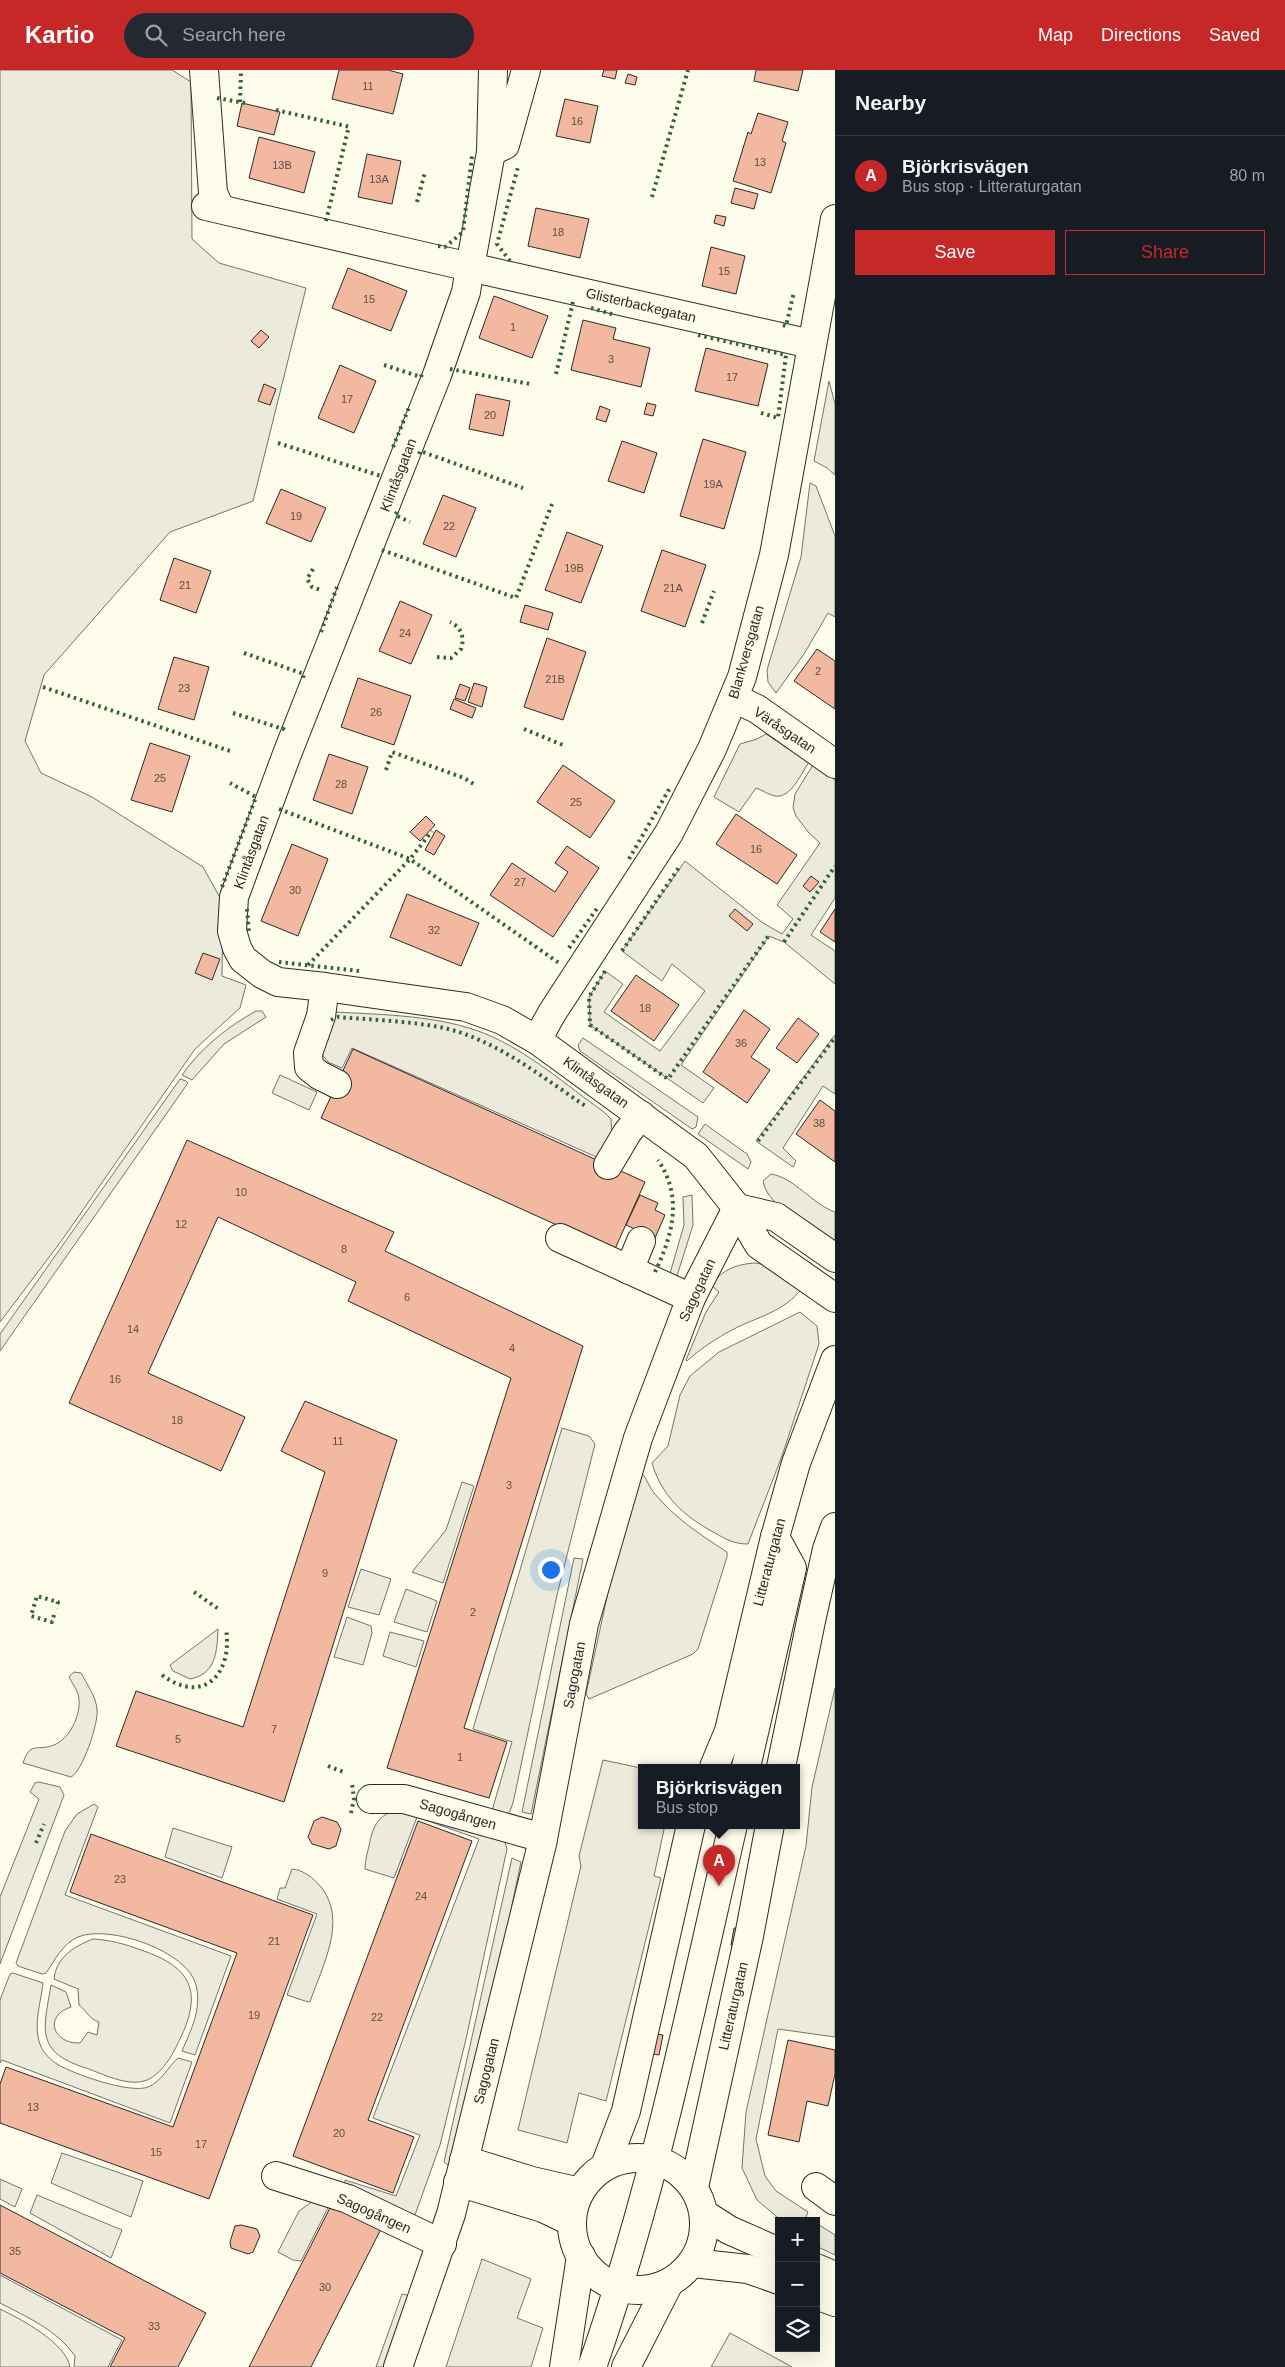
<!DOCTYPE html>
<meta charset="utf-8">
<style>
:root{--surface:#171b24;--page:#242831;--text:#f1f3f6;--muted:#9ea1a6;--line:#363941;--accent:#c62828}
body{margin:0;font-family:Arial,sans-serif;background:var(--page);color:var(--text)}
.controls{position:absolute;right:15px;bottom:15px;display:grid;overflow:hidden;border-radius:0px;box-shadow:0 5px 20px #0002}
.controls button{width:45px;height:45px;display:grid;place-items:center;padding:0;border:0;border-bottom:1px solid var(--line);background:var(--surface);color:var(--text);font:25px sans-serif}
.you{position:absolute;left:550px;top:1499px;width:18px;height:18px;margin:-12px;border:4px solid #fff;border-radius:50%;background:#1a73e8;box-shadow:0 0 0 8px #1a73e833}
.badge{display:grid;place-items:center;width:32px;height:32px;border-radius:50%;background:var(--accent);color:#fff;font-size:16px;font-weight:700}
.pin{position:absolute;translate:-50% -41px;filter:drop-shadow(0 1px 2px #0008)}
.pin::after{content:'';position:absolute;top:26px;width:18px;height:15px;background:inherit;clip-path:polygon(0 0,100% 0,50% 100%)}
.popup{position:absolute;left:638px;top:1694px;width:162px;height:65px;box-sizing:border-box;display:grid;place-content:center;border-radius:0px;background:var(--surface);filter:drop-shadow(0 1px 4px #0005);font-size:16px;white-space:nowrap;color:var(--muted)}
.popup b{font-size:19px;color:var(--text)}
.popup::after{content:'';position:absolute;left:50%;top:100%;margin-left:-10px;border:10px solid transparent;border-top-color:var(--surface)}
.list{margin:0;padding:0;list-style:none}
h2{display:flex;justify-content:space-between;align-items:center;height:65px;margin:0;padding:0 20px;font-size:21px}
h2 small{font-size:16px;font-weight:400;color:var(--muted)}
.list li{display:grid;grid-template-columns:32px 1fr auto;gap:15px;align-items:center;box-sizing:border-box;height:80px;padding:0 20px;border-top:1px solid var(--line)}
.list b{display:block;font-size:19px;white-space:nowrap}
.list p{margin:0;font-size:16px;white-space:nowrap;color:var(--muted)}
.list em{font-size:16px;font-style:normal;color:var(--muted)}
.actions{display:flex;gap:10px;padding:15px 20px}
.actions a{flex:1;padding:11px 0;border:1px solid var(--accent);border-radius:0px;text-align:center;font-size:18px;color:var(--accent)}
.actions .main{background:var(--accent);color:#fff}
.icon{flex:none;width:28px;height:28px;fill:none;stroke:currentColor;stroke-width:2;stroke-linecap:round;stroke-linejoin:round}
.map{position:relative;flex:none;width:835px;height:2297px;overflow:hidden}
header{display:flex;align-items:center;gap:30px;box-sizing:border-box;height:70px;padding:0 25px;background:var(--accent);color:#fff}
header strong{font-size:24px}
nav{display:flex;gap:28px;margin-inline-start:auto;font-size:18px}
.search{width:350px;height:45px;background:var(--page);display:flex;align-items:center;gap:12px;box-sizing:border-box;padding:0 18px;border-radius:28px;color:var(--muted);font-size:19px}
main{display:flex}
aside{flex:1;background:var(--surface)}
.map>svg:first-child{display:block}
.green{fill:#ecebdb;stroke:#74746e}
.parking{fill:#eceadb;stroke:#74746e}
.building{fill:#f2b8a0;stroke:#2b2b2b}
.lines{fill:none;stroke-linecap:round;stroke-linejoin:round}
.minor-casing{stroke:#2b2b2b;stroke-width:30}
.minor{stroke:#fdfbea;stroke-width:28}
.hedge{stroke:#34623c;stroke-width:4;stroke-dasharray:2.5 4;stroke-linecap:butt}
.labels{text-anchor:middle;stroke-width:4;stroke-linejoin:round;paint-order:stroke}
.number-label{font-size:11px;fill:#5d4e48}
.street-label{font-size:14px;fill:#2b2b2b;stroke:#fdfbea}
</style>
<header>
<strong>Kartio</strong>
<div class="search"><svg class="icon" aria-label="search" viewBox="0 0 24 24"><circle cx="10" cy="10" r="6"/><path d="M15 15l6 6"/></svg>Search here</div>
<nav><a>Map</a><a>Directions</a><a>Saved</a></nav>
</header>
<main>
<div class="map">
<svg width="835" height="2297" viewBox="0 0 835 2297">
<rect width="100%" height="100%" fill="#fdfbea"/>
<g class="green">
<polygon points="0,0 172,0 191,12 192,169 219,193 306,218 253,431 170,462 44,605 25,671 41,703 92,727 203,797 223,833 222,906 246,915 240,938 195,979 62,1170 0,1252"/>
<polygon points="829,311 835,334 835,405 827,398 814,391"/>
<polygon points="810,413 816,416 835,466 835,547 828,543 804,584 776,623 768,612 767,600 801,487"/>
<path d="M 766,664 L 809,692 C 802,702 791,729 775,726 C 769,725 762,720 756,718 L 739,742 L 714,727 L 740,674 L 757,669 Z"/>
<polygon points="813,695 835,710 835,828 811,865 835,881 835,914 784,872 769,866 681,995 714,1018 703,1033 590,955 589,927 605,901 623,914 604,942 660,981 705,921 672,894 662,911 622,881 685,791 763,853 782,864 793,849 777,835 820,773 809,763 796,746 793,738 795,724"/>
<path d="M 256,941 L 262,941 L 266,947 L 224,974 L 192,1010 L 182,1005 C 201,978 227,957 256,941 Z"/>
<path d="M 336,942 C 385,945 439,945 486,964 C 529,982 566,1015 604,1042 L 611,1049 L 612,1064 L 601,1089 L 352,978 L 342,998 L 328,992 L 319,980 L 330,946 Z"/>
<polygon points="835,965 835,1024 823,1016 783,1078 796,1091 793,1097 756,1071"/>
<polygon points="583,968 698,1047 696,1057 692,1059 580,981 578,975"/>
<polygon points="180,1009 186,1011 188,1013 0,1281 0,1264"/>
<polygon points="705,1054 747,1084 751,1092 748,1099 698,1064"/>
<path d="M 771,1104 C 795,1108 812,1134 835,1142 L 835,1171 L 831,1171 C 810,1157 768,1138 763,1111 Z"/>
<polygon points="692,1125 693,1155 676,1209 669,1207 684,1155 683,1127"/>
<path d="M 756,1193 L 765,1195 L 802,1218 C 785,1242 756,1247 732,1260 C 717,1268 700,1279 687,1291 L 686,1290 L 706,1242 L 719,1222 L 711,1215 C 723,1199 737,1194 756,1193 Z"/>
<path d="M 800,1242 L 817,1256 L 819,1274 L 782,1386 L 748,1474 C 735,1474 727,1470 715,1463 C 685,1447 662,1427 652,1393 L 668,1376 L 680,1325 L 690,1306 L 719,1282 Z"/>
<polygon points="562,1358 589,1366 595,1374 557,1525 513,1733 510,1741 505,1747 491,1744 512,1672 473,1659"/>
<path d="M 642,1403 C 647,1409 649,1417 654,1423 C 676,1449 699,1464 727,1482 L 727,1487 L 698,1579 L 693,1584 L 589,1629 L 586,1624 L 612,1504 Z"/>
<polygon points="462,1412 474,1416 443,1513 412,1502 446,1460"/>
<polygon points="574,1488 583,1489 531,1744 522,1742"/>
<polygon points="361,1499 391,1509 379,1545 348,1537"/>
<polygon points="406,1519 437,1531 427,1562 394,1552"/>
<polygon points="347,1547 371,1556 372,1563 363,1595 334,1587"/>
<path d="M 218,1559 C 217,1582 216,1604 190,1609 L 173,1601 L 170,1595 Z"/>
<polygon points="390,1562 424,1571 416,1597 383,1586"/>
<path d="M 74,1602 L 81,1603 C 87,1614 96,1627 97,1639 C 99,1653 82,1702 71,1707 L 23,1693 C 31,1669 38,1683 56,1674 C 71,1667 83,1641 78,1624 C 76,1618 72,1613 69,1607 Z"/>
<polygon points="835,1618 835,1967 778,1959 756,2069 765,2106 776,2121 808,2142 806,2147 812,2151 782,2151 757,2130 742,2098 746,2042 806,1776 812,1717"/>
<polygon points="39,1712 60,1717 64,1725 0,1894 0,1827 39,1729 30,1722 35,1713"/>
<path d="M 94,1734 L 98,1737 L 65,1825 L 231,1886 L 195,1985 L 182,1981 C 191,1960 202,1939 196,1915 C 188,1881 109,1854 78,1867 C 62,1874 56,1889 46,1903 L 42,1904 L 18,1896 L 16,1893 L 65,1761 L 77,1744 Z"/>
<path d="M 402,1740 L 504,1769 L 507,1779 L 466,1969 L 440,2075 L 415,2145 L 375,2133 L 344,2117 L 345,2110 L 396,2126 L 420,2065 L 373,2048 L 479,1769 L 417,1747 L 394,1808 L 365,1799 C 365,1791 367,1784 369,1776 C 373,1755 379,1742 402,1740 Z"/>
<polygon points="173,1758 232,1777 222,1808 165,1787"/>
<polygon points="512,1788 521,1792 488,1949 451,2095 448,2095 444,2092"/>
<path d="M 292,1799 C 304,1800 313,1808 321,1817 C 348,1851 322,1896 310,1932 L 308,1932 L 287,1925 L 317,1844 L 277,1829 L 280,1818 L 285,1818 Z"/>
<path d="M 93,1869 C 110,1870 125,1874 141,1880 C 195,1898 203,1925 177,1975 C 171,1988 159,2007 144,2011 C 126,2016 103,2004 86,1998 C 34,1982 44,1958 51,1915 L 66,1922 L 71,1937 C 43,1946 53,1974 80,1973 L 88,1962 L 97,1965 L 99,1952 C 89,1949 87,1941 79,1935 L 78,1919 L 54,1909 C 56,1887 75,1876 93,1869 Z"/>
<path d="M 13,1903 L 43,1913 C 41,1932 33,1955 40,1974 C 42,1981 50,1990 57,1994 C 73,2004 130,2024 148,2017 C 161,2012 168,1997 178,1988 L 192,1992 L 170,2053 L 2,1990 L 0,1993 L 0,1930 L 10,1904 Z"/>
<polygon points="62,2083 143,2111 131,2147 51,2113"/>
<polygon points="0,2109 22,2119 15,2137 0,2129"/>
<polygon points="37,2125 122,2160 111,2188 30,2143"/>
<polygon points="313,2131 331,2132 301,2191 293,2190 278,2182 299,2141"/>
<polygon points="816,2153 835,2165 835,2185 816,2176"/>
<path d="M 0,2205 L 122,2270 L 108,2297 L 74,2297 L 75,2286 C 57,2260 27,2247 0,2233 Z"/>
<polygon points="402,2224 411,2226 386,2297 376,2297"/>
<path d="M 0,2239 C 21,2249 66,2273 70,2297 L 0,2297 Z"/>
</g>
<g class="parking">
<polygon points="280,1005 317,1022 309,1040 272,1023"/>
<polygon points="603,1690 641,1698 642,1755 665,1755 654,1806 661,1808 606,2031 579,2023 567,2073 518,2060 581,1796 579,1786"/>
<polygon points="482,2189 531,2209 517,2248 543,2258 531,2297 446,2297"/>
<polygon points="730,2263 792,2297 711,2297"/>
</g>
<g class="building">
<polygon points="339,0 388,0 403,4 393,44 332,29"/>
<polygon points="604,0 617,0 615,9 602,6"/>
<polygon points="756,0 803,0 798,21 754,11"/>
<polygon points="628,4 637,7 635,15 625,13"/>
<polygon points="565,29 598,36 590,73 556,66"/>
<polygon points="242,33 280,42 274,65 237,56"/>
<polygon points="758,43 788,52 782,71 786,73 771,123 733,111 748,62 751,64"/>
<polygon points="259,67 315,82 304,123 249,108"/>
<polygon points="367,84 401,91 392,134 358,127"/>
<polygon points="735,118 758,124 754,139 731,133"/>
<polygon points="536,138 589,149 580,188 528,176"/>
<polygon points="716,145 726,147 724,156 714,153"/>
<polygon points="711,177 745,186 736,224 702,216"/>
<polygon points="348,198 407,221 391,261 332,238"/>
<polygon points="494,226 548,246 532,288 479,268"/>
<polygon points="583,250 616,258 613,269 650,278 641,317 571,300"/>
<polygon points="261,260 269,267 259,278 251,271"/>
<polygon points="706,278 768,294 758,336 695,321"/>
<polygon points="340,295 376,311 354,363 318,348"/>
<polygon points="264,314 276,319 270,335 258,331"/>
<polygon points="476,324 510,331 503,366 469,359"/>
<polygon points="647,333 656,335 653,346 644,344"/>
<polygon points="600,336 610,340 606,352 596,349"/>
<polygon points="703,369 746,382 724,459 680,446"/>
<polygon points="622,371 657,383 644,423 608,411"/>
<polygon points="281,419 326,438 311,472 266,453"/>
<polygon points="443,425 476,438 456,487 423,474"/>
<polygon points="567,462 603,476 581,533 545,520"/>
<polygon points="662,480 706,495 685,557 641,541"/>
<polygon points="174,488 211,501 196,543 160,530"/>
<polygon points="400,531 432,545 411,594 379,581"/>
<polygon points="525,535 553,543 548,560 520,552"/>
<polygon points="547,568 586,582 563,650 524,637"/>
<polygon points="817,579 835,591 835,639 794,611"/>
<polygon points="174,587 209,597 194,650 158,639"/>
<polygon points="358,608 411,626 394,675 341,657"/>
<polygon points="474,613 487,617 482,637 468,632"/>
<polygon points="460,614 470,618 465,631 455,628"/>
<polygon points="454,629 476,638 472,648 450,639"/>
<polygon points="150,673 190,686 172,742 131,730"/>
<polygon points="329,684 368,697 352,744 313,730"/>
<polygon points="563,695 615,731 590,768 537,732"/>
<polygon points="736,744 797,785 777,814 716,774"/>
<polygon points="426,746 435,755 420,771 410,762"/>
<polygon points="436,760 445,766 434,785 425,780"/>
<polygon points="292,774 328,789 298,866 261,851"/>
<polygon points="567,776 599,798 553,867 490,825 512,793 555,822 568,802 555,793"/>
<polygon points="811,806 819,812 810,822 803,816"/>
<polygon points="407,824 479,853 461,896 390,867"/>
<polygon points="735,839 753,854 747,861 729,846"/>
<polygon points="835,839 835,872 820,862"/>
<polygon points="203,883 220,889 212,910 195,903"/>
<polygon points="636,905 679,935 654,971 611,941"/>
<polygon points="744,940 770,959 751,987 770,1000 747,1033 703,1002"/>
<polygon points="798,948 819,964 797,993 776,978"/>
<polygon points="353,979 645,1112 614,1181 321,1048"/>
<polygon points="820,1030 835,1041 835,1092 796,1064"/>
<polygon points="187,1070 394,1162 385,1181 583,1276 464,1658 507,1672 489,1728 387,1698 511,1308 348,1231 356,1212 218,1147 148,1303 245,1347 221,1401 69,1333"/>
<polygon points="640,1125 658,1133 655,1140 665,1145 655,1168 626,1155"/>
<polygon points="305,1331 397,1370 284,1732 116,1676 136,1621 243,1657 325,1402 281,1381"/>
<polygon points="322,1747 337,1752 341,1759 336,1776 329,1779 312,1774 308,1767 314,1751"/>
<polygon points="418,1751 472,1771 368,2050 414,2067 393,2123 293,2086"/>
<polygon points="91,1764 313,1845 209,2129 0,2053 0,2014 6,1997 173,2057 237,1883 70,1822"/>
<polygon points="734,1858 740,1859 736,1876 731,1875"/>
<polygon points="657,1964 663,1965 659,1985 653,1984"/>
<polygon points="788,1970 835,1980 835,2004 828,2036 807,2031 799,2072 768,2065"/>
<polygon points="333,2132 382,2157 311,2297 249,2297"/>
<polygon points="0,2135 206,2243 178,2297 110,2297 125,2268 0,2203"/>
<polygon points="241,2155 257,2159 260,2166 253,2182 248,2184 231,2178 230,2172 235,2156"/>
</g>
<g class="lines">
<defs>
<g id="minor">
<polyline points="204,0 213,123 220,138"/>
<polyline points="493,0 491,82 470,197 811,274"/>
<polyline points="492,81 505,75 526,0"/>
<polyline points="206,136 470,197 466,222 437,305 287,684 234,827 232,861 237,878 243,889 262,904 278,912 325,917 466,937 502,950 537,970 696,1086 737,1138 759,1175 835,1228"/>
<polyline points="734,628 757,639 835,694"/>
<polyline points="325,917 321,946 308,983 309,997 319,1005 337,1014"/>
<polyline points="537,970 552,943 669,763 712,679 742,607 774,485 835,149"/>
<polyline points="608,1095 627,1063 641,1045"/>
<polyline points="737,1138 776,1147 835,1188"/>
<polyline points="560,1168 691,1228"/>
<polyline points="629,1200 641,1171"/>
<polyline points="714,1697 729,1661 775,1467 796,1393 835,1290"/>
<polyline points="746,1697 792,1498 775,1467"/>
<polyline points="781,1697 811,1551 827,1479 835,1457"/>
<polyline points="371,1729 404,1729 543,1768"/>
<circle cx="638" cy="2154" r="66"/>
<polyline points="464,2090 532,2111 580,2122"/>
<polyline points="605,2096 626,2041 691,1755"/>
<polyline points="276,2106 348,2129 442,2174"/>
<polyline points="458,2112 543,2138 572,2152"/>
<polyline points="694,2117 749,1866 770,1755"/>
<polyline points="816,2117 835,2131"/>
<polyline points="704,2144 729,2160 779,2182"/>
<polyline points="693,2193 748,2199 779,2210"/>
<polyline points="816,2198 835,2206"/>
<polyline points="816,2225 835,2232"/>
<polyline points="398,2297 451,2144 542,1774 584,1554 638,1368 691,1228 737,1138"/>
<polyline points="564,2297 581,2186"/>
<path d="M 592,2297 C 654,2120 691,1937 733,1755"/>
<polyline points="626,2297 669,2213"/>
</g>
</defs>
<use href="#minor" class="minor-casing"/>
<use href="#minor" class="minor"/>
<g class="hedge">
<polyline points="217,28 245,33"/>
<polyline points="240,32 241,2"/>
<polyline points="276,40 350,57"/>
<polyline points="652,127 688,0"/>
<polyline points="417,132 425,102"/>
<polyline points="326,151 348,60"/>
<polyline points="438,176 445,177 463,162 472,86"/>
<polyline points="510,191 497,174 518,97"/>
<polyline points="591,238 615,245"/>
<polyline points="783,255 786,256 794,222"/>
<polyline points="698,265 786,285 778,348 758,342"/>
<polyline points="384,295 421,307 422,304"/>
<polyline points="450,299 530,314"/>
<polyline points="556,304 573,232"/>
<polyline points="278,373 381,406"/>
<polyline points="393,377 410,335"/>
<polyline points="419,384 420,381 523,418"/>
<polyline points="397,442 395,445 410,452"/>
<polyline points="382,480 516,528 552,434"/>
<polyline points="313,499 307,509 312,517 321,520"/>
<polyline points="702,553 714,521"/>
<polyline points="321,562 337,517"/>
<polyline points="244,583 304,604 303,608"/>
<path d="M 437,587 L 451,588 L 461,579 C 465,567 461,557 450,552"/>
<polyline points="43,617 230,681"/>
<polyline points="233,643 283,659 284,657"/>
<polyline points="524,659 563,675"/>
<polyline points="386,700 392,682 464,708 475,715"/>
<polyline points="279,739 410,789 559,893"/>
<polyline points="629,789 671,716"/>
<polyline points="222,817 256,727 230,713"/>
<polyline points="247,839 249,863"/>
<polyline points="784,872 835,796"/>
<polyline points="569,878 598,837"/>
<polyline points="622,881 680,796"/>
<polyline points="279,892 359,901"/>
<polyline points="308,895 410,789 432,761"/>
<polyline points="605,901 589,927 590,955 668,1009 769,865"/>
<path d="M 331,950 L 338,947 C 373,950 410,951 444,958 C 497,970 543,1008 587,1037"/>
<polyline points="758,1071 835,967"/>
<path d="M 655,1202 C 673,1164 683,1127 658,1090"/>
<polyline points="194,1522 220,1540"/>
<polyline points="54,1545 52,1552 31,1546 37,1526 58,1532 56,1538"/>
<path d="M 162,1605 C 204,1636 233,1603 226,1559"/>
<polyline points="328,1696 346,1703"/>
<polyline points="351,1743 354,1729 352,1713"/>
<polyline points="36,1773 44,1754"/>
</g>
</g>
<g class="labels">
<g class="number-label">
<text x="368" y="20">11</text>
<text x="577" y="55">16</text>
<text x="760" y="96">13</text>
<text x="282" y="99">13B</text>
<text x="379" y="113">13A</text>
<text x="558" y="166">18</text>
<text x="724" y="205">15</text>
<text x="369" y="233">15</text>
<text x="513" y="261">1</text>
<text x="611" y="293">3</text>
<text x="732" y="311">17</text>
<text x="347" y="333">17</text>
<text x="490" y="349">20</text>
<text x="713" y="418">19A</text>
<text x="296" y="450">19</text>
<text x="449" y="460">22</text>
<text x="574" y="502">19B</text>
<text x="185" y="519">21</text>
<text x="673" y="522">21A</text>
<text x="405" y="567">24</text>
<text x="818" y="605">2</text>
<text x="555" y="613">21B</text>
<text x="184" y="622">23</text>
<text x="376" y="646">26</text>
<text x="160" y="712">25</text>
<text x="341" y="718">28</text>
<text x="576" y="736">25</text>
<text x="756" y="783">16</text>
<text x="520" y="816">27</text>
<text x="295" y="824">30</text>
<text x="434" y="864">32</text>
<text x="645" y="942">18</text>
<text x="741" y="977">36</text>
<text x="819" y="1057">38</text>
<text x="241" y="1126">10</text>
<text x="181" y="1158">12</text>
<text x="344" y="1183">8</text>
<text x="407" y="1231">6</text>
<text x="133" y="1263">14</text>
<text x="512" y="1282">4</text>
<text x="115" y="1313">16</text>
<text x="177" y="1354">18</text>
<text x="338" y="1375">11</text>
<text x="509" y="1419">3</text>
<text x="325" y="1507">9</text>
<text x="473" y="1546">2</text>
<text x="274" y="1663">7</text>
<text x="178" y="1673">5</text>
<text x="460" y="1691">1</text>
<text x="120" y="1813">23</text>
<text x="421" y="1830">24</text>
<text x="274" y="1875">21</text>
<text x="254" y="1949">19</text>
<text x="377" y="1951">22</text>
<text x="33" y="2041">13</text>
<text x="339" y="2067">20</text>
<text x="201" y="2078">17</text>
<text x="156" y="2086">15</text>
<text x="15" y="2185">35</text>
<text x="325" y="2221">30</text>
<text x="154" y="2260">33</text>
</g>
<g class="street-label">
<text transform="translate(641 235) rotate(13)" y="5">Glisterbackegatan</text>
<text transform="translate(398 405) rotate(-69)" y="5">Klintåsgatan</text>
<text transform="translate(746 582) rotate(-74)" y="5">Blankversgatan</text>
<text transform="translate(785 660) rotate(34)" y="5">Väråsgatan</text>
<text transform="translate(251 782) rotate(-70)" y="5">Klintåsgatan</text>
<text transform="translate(596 1012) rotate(36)" y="5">Klintåsgatan</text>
<text transform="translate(697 1220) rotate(-65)" y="5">Sagogatan</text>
<text transform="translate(769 1492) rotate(-75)" y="5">Litteraturgatan</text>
<text transform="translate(574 1605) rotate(-79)" y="5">Sagogatan</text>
<text transform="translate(458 1744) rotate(16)" y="5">Sagogången</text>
<text transform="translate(733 1936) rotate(-77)" y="5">Litteraturgatan</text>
<text transform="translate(486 2001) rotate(-76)" y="5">Sagogatan</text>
<text transform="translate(374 2143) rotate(24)" y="5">Sagogången</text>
</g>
</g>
</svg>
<div class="controls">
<button>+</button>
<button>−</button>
<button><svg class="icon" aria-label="layers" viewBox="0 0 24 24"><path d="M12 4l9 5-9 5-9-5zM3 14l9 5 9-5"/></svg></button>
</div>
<div class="you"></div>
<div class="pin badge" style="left:719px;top:1816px">A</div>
<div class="popup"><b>Björkrisvägen</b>Bus stop</div>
</div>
<aside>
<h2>Nearby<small></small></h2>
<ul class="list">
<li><span class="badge">A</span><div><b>Björkrisvägen</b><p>Bus stop · Litteraturgatan</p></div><em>80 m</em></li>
</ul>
<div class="actions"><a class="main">Save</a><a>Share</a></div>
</aside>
</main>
